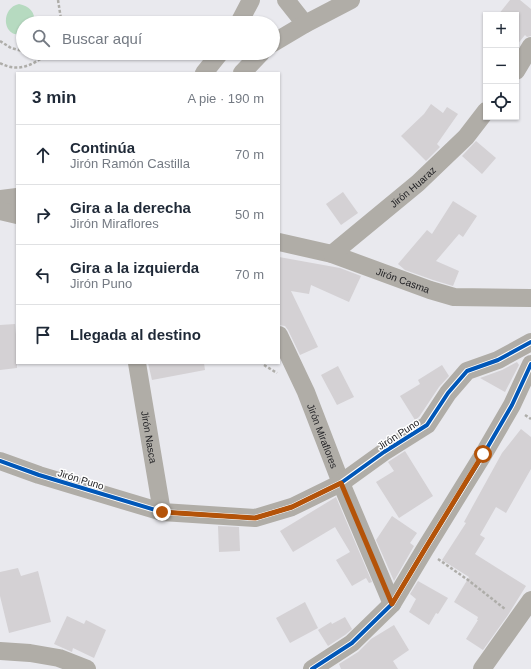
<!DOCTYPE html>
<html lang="es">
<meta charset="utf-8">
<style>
:root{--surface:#fff;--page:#f6f6f7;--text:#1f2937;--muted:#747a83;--line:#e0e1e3}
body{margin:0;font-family:Arial,sans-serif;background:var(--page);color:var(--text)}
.controls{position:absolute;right:12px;top:12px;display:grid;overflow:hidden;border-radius:0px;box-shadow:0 1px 3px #0004}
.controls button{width:36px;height:36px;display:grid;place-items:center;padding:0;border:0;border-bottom:1px solid var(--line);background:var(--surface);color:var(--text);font:20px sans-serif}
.stop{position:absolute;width:12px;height:12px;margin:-9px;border:3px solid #b45309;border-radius:50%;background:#fff}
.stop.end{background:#b45309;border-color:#fff;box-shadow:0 1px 4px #0008}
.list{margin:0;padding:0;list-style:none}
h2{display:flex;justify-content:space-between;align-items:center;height:52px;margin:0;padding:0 16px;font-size:17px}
h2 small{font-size:13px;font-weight:400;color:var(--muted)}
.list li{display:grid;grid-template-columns:26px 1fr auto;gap:12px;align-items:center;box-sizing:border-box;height:60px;padding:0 16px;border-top:1px solid var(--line)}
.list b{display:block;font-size:15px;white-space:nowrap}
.list p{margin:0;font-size:13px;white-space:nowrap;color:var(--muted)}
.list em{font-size:13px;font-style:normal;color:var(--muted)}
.icon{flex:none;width:22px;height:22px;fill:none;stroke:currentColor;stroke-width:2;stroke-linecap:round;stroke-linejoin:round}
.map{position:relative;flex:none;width:531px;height:669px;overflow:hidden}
.search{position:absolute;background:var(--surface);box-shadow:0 1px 3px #0004;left:16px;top:16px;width:264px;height:44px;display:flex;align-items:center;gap:10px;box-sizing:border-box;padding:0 14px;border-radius:22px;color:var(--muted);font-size:15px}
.panel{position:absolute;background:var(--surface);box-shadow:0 1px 3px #0004;left:16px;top:72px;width:264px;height:292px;border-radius:0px}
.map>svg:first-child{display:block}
.green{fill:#b6dac0}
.building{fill:#d4d1d4}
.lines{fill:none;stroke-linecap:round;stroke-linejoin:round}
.path{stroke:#aeada9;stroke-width:2.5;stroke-dasharray:3 2;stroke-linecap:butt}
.minor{stroke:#b0ada7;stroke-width:18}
.cycleway-casing{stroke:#fff;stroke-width:6}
.cycleway{stroke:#0057b8;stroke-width:4}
.route{stroke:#b45309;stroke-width:5}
.labels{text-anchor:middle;stroke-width:3;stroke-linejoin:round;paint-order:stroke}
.street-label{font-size:10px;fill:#232326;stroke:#fff}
</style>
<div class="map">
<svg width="531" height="669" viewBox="0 0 531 669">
<rect width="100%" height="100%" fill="#e9e9ee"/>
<path class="green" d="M 19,4 C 29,6 36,12 34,23 L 23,23 L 23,34 C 2,39 0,8 19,4 Z"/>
<g class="building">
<polygon points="510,0 520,0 531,9 531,36 527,37 525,35 516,46 516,15 498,15"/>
<polygon points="431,104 443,113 447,107 458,114 437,144 440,147 426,161 401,136 424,114"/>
<polygon points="476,141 496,158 482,174 462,156"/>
<polygon points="343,192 358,213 341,225 326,204"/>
<polygon points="453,201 477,216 463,237 459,234 436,261 459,271 453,286 433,280 405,270 398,264 427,230 432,234"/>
<polygon points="279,257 340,268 361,276 349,302 311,285 309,294 291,291 318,347 300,355 288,330 285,326 279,325"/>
<polygon points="15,324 17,345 17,368 0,370 0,325"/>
<polygon points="517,362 519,365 505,392 480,378 502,370"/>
<polygon points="148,363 204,363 205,370 152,380"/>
<polygon points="442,365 449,376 439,387 419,417 415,420 400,396 420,384 418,380"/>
<polygon points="338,366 354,397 337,405 321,375"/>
<polygon points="521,429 531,437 531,469 506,513 496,507 480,535 485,538 475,554 526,586 508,615 483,650 466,639 478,620 477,620 478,617 454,602 469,577 442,560 466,523 464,522 502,453"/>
<polygon points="405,451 433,496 399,518 376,482 394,471 388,462"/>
<polygon points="336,497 372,582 369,583 366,578 352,586 336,560 350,552 335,527 293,552 280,531"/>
<polygon points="392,516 417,533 410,543 414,546 394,581 376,540"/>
<polygon points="218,526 239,527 240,551 219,552"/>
<polygon points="18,568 21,576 38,571 51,622 9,633 0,596 0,572"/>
<polygon points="418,581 448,598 438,614 436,613 429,625 409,612 416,599 410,594"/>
<polygon points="305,602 318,628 290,643 276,618"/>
<polygon points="67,616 84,624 86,620 106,630 94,658 73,648 72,652 54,644"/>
<polygon points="345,617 352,629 345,635 328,646 318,630 331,622 332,624"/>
<polygon points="394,625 409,650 393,661 398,669 341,669 339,664 358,652 371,639"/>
</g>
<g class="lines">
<g class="path">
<polyline points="58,0 61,19 60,23"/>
<polyline points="0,41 11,48 23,51"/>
<path d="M 0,63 C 18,73 34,65 48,53"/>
<polyline points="264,365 277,373"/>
<polyline points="525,415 531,419"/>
<polyline points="438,559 468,580 505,609"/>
</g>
<g class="minor">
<polyline points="286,0 305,24"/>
<polyline points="239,23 251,0"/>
<polyline points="273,43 305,24 351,0"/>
<polyline points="516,71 531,46"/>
<polyline points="204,73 220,53"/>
<polyline points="242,73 261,53"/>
<polyline points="0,199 17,197"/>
<polyline points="0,211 17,215"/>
<path id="s1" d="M 279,242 L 332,254 L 430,290 L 454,297 L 531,298"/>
<path id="s2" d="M 332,254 L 418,183 L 466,137 L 486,111"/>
<path id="s3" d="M 279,335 L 306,392 L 341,483 L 392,604"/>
<path id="s4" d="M 137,363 L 162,512"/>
<polyline points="0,461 39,475 162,512 255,518 292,507 341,483 384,452 427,425 448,393 467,371 498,360 531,342"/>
<polyline points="0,651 30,653 59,658 87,669"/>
<polyline points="312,669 352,643 392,604 425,549 483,455 512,405 531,364"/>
<polyline points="482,669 531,600"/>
</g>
<defs>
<g id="cycleway">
<polyline points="0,461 39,475 162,512 255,518 292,507 341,483 384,452 427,425 448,393 467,371 498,360 531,342"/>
<polyline points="312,669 352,643 392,604 425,549 483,455 512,405 531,364"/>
</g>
</defs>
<use href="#cycleway" class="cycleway-casing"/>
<use href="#cycleway" class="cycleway"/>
</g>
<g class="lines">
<polyline class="route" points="162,512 255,518 292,507 341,483 392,604 425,549 483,454"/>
</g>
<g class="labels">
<g class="street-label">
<text dy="4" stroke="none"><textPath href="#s2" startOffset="105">Jirón Huaraz</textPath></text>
<text dy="4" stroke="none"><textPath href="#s1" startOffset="130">Jirón Casma</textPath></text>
<text transform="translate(398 434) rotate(-33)" y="4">Jirón Puno</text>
<text dy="4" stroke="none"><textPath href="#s3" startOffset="110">Jirón Miraflores</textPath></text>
<text dy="4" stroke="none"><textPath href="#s4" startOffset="75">Jirón Nasca</textPath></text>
<text transform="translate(81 479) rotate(17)" y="4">Jirón Puno</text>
</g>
</g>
</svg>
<div class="controls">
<button>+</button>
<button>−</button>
<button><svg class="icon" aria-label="locate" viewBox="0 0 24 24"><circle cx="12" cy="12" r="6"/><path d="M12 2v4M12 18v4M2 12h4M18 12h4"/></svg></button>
</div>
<div class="stop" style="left:483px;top:454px"></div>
<div class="stop end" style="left:162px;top:512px"></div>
<div class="search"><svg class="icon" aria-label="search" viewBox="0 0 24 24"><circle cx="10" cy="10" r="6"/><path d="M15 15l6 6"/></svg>Buscar aquí</div>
<section class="panel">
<h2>3 min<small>A pie · 190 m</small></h2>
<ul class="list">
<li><svg class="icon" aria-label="ahead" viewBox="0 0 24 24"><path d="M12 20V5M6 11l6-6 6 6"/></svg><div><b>Continúa</b><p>Jirón Ramón Castilla</p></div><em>70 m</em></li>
<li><svg class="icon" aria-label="right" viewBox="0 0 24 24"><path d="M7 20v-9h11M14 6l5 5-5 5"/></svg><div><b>Gira a la derecha</b><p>Jirón Miraflores</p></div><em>50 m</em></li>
<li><svg class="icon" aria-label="left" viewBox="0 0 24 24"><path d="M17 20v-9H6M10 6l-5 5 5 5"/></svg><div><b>Gira a la izquierda</b><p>Jirón Puno</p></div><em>70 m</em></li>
<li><svg class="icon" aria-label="arrive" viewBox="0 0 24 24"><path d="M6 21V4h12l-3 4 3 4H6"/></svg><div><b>Llegada al destino</b></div></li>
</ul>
</section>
</div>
